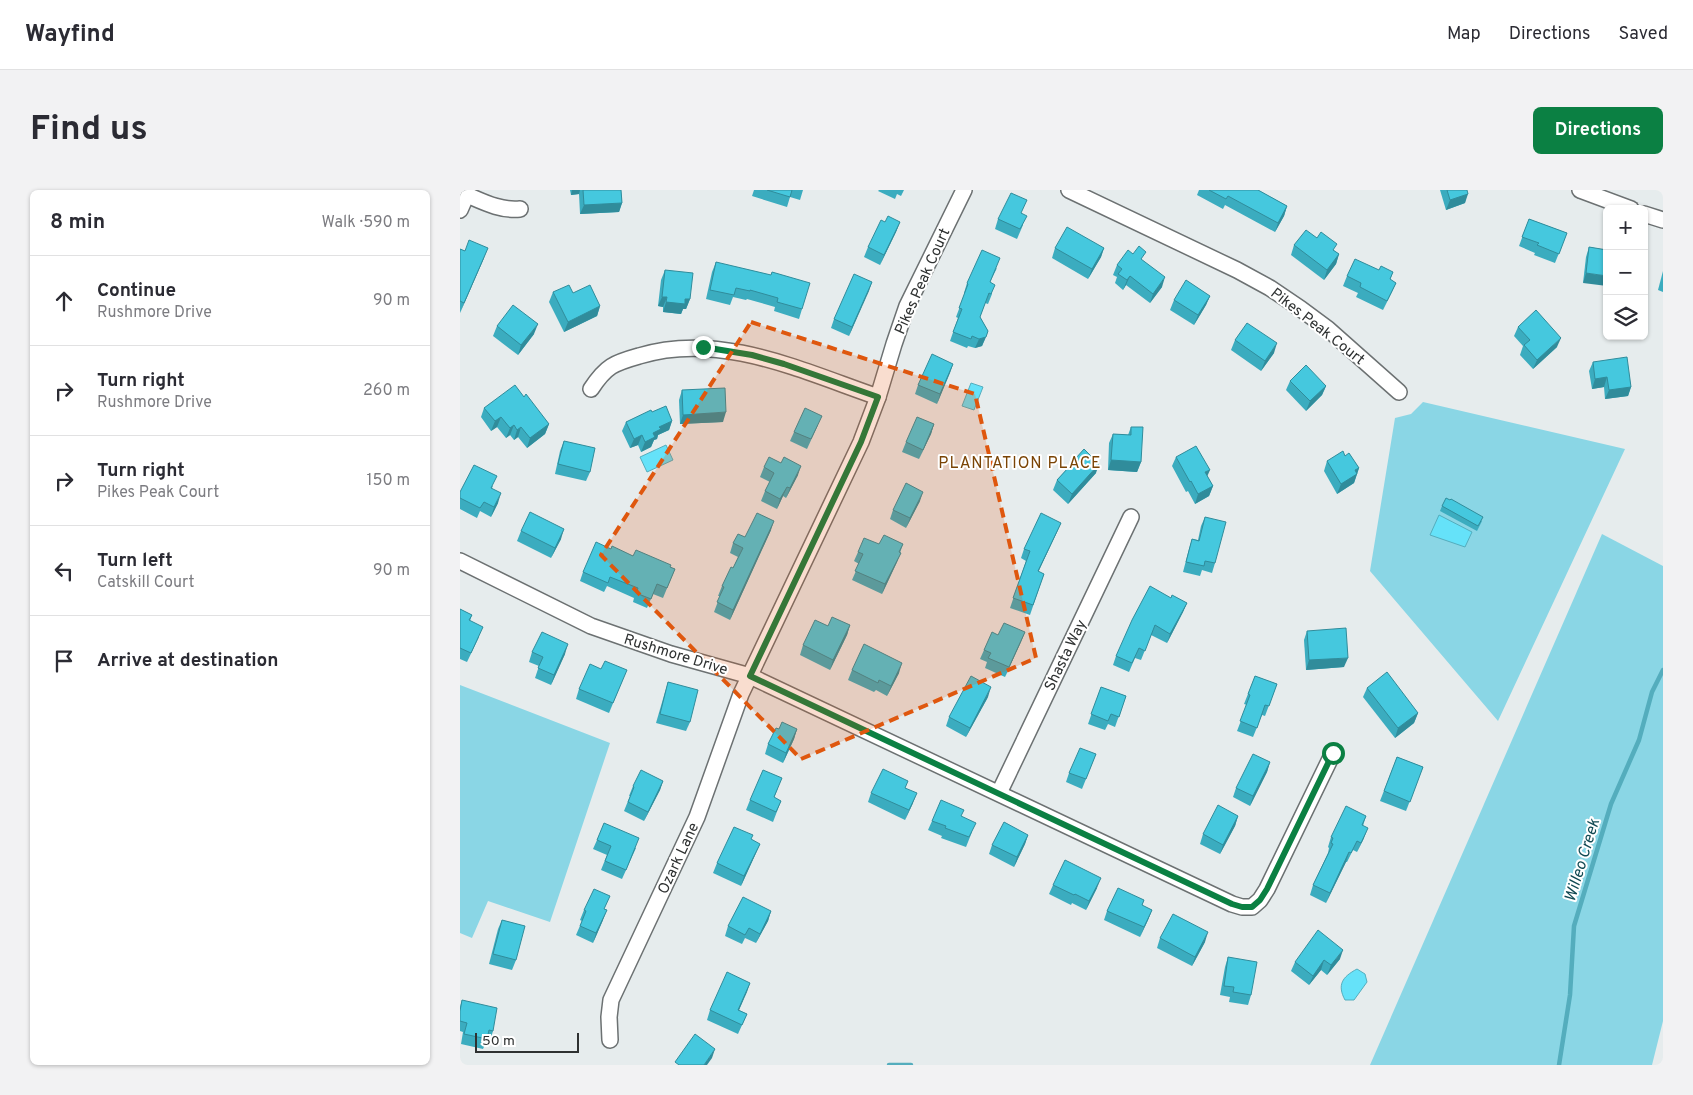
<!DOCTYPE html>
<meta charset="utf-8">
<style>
:root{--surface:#fff;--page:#f2f2f3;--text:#2b2b33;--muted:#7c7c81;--line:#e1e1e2;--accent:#0b8043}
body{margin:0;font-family:Overpass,sans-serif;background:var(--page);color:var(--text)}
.controls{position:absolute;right:15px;top:15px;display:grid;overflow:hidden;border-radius:8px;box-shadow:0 1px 4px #0004}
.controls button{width:45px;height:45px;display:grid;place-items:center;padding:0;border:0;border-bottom:1px solid var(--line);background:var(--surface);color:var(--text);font:25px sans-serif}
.scale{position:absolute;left:15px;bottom:12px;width:104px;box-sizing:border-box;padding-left:5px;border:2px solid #2e3131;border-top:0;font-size:14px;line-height:18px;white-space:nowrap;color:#2e3131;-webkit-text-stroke:4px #fff;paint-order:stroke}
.stop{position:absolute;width:15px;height:15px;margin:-11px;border:4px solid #0b8043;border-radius:50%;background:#fff}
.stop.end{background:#0b8043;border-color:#fff;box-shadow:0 1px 5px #0008}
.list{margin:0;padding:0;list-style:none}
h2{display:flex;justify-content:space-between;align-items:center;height:65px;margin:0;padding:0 20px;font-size:21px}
h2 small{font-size:16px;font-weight:400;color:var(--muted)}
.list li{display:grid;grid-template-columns:32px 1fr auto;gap:15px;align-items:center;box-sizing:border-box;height:90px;padding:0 20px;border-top:1px solid var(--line)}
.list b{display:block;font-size:19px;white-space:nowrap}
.list p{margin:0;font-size:16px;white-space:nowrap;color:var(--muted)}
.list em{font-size:16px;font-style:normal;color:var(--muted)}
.icon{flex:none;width:28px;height:28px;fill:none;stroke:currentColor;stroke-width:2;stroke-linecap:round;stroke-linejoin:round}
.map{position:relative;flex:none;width:1203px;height:875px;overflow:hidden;border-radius:8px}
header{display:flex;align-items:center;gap:30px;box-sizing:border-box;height:70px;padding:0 25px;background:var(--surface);border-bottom:1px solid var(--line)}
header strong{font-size:24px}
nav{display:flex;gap:28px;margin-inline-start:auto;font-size:18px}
.intro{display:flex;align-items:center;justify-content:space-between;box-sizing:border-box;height:120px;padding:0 30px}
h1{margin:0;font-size:35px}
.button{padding:12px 22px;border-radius:8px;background:var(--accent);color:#fff;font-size:18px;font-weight:700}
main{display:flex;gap:30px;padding:0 30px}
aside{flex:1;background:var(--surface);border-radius:8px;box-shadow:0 1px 4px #0004}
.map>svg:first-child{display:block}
.green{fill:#8ad6e5}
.water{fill:#65e2f9;stroke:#54adbd}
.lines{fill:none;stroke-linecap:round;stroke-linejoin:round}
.stream{stroke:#54adbd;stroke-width:4.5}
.minor-casing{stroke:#6c7172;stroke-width:18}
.minor{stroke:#fff;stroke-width:15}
.wall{fill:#3bacbf}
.shaded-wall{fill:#308c9b}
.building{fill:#45c8de;stroke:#308c9b}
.route{stroke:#0b8043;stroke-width:6}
.marked{fill:#df570e;fill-opacity:0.2;stroke:#df570e;stroke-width:4;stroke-dasharray:10 6;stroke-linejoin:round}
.labels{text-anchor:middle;stroke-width:4;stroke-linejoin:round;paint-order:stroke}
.street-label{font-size:15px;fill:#2e3131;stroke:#fff}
.neighbourhood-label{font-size:16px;letter-spacing:1px;fill:#7a4405;stroke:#fff}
.water-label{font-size:16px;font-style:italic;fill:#114a53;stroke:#fff}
</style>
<header>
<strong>Wayfind</strong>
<nav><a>Map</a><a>Directions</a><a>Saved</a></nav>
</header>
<div class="intro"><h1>Find us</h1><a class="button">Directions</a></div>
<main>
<aside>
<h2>8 min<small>Walk · 590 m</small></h2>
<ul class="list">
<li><svg class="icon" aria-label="ahead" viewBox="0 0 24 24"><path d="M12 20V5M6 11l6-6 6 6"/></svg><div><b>Continue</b><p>Rushmore Drive</p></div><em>90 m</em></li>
<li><svg class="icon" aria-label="right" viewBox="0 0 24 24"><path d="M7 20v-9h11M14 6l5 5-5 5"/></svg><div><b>Turn right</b><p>Rushmore Drive</p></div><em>260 m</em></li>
<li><svg class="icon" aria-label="right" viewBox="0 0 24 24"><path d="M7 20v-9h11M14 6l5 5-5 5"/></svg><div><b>Turn right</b><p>Pikes Peak Court</p></div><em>150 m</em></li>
<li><svg class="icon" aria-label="left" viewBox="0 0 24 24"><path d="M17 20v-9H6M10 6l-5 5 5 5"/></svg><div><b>Turn left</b><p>Catskill Court</p></div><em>90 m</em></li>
<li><svg class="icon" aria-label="arrive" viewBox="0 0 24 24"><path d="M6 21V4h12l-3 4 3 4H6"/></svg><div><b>Arrive at destination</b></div></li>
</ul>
</aside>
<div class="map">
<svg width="1203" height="875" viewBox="0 0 1203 875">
<rect width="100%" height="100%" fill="#e6eced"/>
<g class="green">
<polygon points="963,212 1165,259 1038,531 910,381 935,228 951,224"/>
<polygon points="1142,344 1203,376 1203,831 1192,875 910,875"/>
<polygon points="0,495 150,553 90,732 28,711 12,748 0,743"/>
</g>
<g class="water">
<polygon points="511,193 523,197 514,220 502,216"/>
<polygon points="206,255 213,270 187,282 180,267"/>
<polygon points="979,325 1012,342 1005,357 970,345"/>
<path d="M 897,779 L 905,784 L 907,792 L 894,810 L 885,810 C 877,795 882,787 897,779 Z"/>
</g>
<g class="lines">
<g class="stream">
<polyline points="429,875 451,875"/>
<polyline points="1099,875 1110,805 1114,736 1151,614 1179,550 1192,502 1203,480"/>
</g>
<defs>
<g id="minor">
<polyline points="609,0 777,80 810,98 841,119 868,139 939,202"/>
<polyline points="1120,0 1171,19"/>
<path d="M 0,2 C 20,10 38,21 60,19"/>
<polyline points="0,20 7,4"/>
<polyline points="1184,24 1203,30"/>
<path d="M 131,199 C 146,176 154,173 179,166 C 260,141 342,181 418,207"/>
<polyline points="0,371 131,436 211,464 290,486 772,714 782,717 792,717 800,710 807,699 873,563"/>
<polyline points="539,603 671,327"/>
<polyline points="150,850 149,827 151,810 237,627 281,504 401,252 418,207 434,154 447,116 504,0"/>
</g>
</defs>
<use href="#minor" class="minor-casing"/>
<use href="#minor" class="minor"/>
</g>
<g class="wall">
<polygon points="110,0 161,0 162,13 159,22 120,24 119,4 111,5"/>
<polygon points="294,0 343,0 340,10 330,7 327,17 292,6"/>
<polygon points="419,0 444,0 441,6 437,4 435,9 418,1"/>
<polygon points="739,0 798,0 827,16 824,26 815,42 765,15 763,19 737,5"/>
<polygon points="980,0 1007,0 1005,13 986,20"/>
<polygon points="562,23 563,35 557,49 535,39 538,29"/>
<polygon points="1069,29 1107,43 1095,73 1074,65 1075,63 1059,56"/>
<polygon points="425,32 440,32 436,42 420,75 404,67 408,57"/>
<polygon points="857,48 879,64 876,74 864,90 831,65 834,55"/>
<polygon points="1129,57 1147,60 1123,93 1126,67"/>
<polygon points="595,58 644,58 641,67 628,89 592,68"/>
<polygon points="0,59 24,68 0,123"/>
<polygon points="683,71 702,97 690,113 666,95 663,100 655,93 657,87 653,85 657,75"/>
<polygon points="256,72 342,119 339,129 314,121 315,117 287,109 286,110 273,107 270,115 246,109 252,82"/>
<polygon points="537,78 530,92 532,104 528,114 525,113 520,127 528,141 522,156 515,158 508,156 507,158 490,151 498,128 496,127 505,103 504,103 507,93"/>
<polygon points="205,80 230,109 226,119 223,119 221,124 203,122 203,117 198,116 201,90"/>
<polygon points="919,80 933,82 930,90 936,93 932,102 923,120 896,107 898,103 883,96 887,86"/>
<polygon points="1203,81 1203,102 1198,100"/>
<polygon points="412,92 389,146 371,138 374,129"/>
<polygon points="93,102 113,103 140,116 137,126 104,142 89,112"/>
<polygon points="750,106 746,115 734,135 710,120 714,110"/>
<polygon points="37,136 74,144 58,165 33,146"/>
<polygon points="1058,137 1097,157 1073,179 1060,165 1063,156 1054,146"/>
<polygon points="775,150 814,163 801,181 771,160"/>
<polygon points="1133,172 1171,197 1168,206 1145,209 1144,197 1132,199 1129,181"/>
<polygon points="493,174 477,214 455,204 458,195"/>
<polygon points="830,191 866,196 862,205 846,221 826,200"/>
<polygon points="222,200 263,232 220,234 219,210"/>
<polygon points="64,207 89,234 85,244 67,258 58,247 54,250 50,245 46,248 37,237 31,241 21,227 24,218"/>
<polygon points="192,222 212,231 209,240 198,245 197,249 194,250 191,257 181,262 178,255 170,258 162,241 166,232"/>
<polygon points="474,234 471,244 459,269 442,262 446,252"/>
<polygon points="358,235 347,259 330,251 334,242"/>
<polygon points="671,237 681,272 677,282 648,280 649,253 653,244 668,245"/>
<polygon points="104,251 130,282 126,291 95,284 100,261"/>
<polygon points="885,266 899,278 894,293 877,304 864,281 867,271"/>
<polygon points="716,267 747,286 753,296 749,306 735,314 728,301 726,302 712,276"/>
<polygon points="304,277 338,285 326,308 323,306 317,319 301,311 305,301 310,292 300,287"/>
<polygon points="608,277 636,283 608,314 593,300 597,290 607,279"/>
<polygon points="33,296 32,298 38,313 31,327 20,321 17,328 0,319 0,302"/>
<polygon points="990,310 1022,331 1017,341 980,321 982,316"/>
<polygon points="460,311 446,338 430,329 433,320"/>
<polygon points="745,327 755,373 752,383 742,380 740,386 723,382 729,359 732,349 738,350 741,336"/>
<polygon points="601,333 597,342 578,382 584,384 570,425 550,418 566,371 561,368 564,359"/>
<polygon points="311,340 270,430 254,422 260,406 258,406 262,396 273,378 278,367 270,363 273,353 285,347"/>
<polygon points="61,341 101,349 91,368 57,351"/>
<polygon points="419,354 443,354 437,372 422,404 392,390 399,374 394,371 398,362"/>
<polygon points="151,359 215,379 203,408 193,404 187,418 173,412 174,408 147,396 144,402 120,391 123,382"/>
<polygon points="711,408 727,413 723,422 707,453 691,445 681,470 675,468 669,482 653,475 656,466"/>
<polygon points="0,419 12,425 10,431 19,447 7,472 0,469"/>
<polygon points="390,435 387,445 370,480 340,465 343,455 368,436"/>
<polygon points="847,441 884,477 846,480 844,450"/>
<polygon points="565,442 545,487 525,478 527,472 520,469 524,460 538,445"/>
<polygon points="72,462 105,464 91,495 75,488 79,476 69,472"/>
<polygon points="392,480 439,483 427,506 416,500 414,502 388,490"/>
<polygon points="795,486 817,494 805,526 802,525 793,547 777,541 787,515 784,514"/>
<polygon points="163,489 149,523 116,509 119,499"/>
<polygon points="208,492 230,532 226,541 196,533 205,502"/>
<polygon points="641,497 666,506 655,537 648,534 645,540 628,534"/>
<polygon points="907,498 958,523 954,533 935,548 903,507"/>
<polygon points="528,507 506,547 486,536 489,527"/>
<polygon points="319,539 337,539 334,549 323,573 305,564 308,554"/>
<polygon points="636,564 622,599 606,592 609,583"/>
<polygon points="937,567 963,577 946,621 920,611"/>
<polygon points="810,572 807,582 790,616 773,607 776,598"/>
<polygon points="203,591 200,600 184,631 164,621 170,606 169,606 173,596"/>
<polygon points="318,598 314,608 321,611 313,632 286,620 290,610"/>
<polygon points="446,598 453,613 445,630 408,612 411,603"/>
<polygon points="778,626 775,636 760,664 740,654 743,644"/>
<polygon points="906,626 903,636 904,648 897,662 893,660 887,672 886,672 866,713 850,705 853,695 868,663 869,658 868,657 871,647"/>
<polygon points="502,627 512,642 506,657 481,648 482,646 468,640 472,631"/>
<polygon points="568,645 565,654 554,677 529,664 532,655"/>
<polygon points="137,650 176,658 162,689 141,680 147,665 133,659"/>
<polygon points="300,654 296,663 281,696 253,683 257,673"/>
<polygon points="593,695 637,698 626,720 612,713 611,715 589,704"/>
<polygon points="684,710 682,716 692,720 688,730 680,747 644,730 647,721"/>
<polygon points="144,719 143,730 133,753 116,745 122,731 120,730 124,720"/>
<polygon points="311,721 308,731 296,753 285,748 282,754 265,746 268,736"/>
<polygon points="42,730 56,770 52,780 29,774 38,739"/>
<polygon points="700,748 745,752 732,776 697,758"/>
<polygon points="768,767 791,805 788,815 769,812 770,807 760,805 765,777"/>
<polygon points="880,769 867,785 861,780 849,795 831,781 835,772"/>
<polygon points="290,793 279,820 287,824 278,844 247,830 250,820"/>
<polygon points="2,810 33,841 30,851 27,850 23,859 1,854 3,842 0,841 0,817"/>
</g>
<g class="shaded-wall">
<polygon points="112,0 120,0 119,4 111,5"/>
<polygon points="1008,4 1005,13 986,20 990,10"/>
<polygon points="162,13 159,22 120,24 124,15"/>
<polygon points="827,16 824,26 815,42 818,33"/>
<polygon points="440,32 436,42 420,75 424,65"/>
<polygon points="28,58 24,68 0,123 4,113"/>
<polygon points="644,58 641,67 628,89 632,79"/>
<polygon points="879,64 876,74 864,90 867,80"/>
<polygon points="1126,83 1147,86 1147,96 1123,93"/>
<polygon points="670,86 666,95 663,100 667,90"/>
<polygon points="705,87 702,97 690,113 693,104"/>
<polygon points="412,92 409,101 389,146 392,137"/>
<polygon points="750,106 746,115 734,135 738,125"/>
<polygon points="202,107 207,107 203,117 198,116"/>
<polygon points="225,109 230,109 226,119 223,119 221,124 203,122 206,112"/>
<polygon points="140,116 137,126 104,142 108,132"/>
<polygon points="78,134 74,144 58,165 61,155"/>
<polygon points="526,147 522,156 515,158 519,149"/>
<polygon points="1101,148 1097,157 1073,179 1077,170"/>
<polygon points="817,153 814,163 801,181 805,171"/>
<polygon points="493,174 490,183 477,214 480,204"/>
<polygon points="1147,187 1144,197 1132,199 1135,189"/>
<polygon points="866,196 862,205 846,221 850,211"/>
<polygon points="1171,197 1168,206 1145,209 1149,200"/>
<polygon points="266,222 263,232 220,234 223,225"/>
<polygon points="41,227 37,237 31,241 35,231"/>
<polygon points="212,231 209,240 198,245 197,249 194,250 191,257 181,262 185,252 193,243 199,237"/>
<polygon points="89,234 85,244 67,258 70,248"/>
<polygon points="474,234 471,244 459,269 463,260"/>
<polygon points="54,235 50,245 46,248 50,238"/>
<polygon points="61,237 58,247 54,250 57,240"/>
<polygon points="182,245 178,255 170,258 174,249"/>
<polygon points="651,270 681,272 677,282 648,280"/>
<polygon points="639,274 636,283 608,314 612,304"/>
<polygon points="341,276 338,285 326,308 330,298"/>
<polygon points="899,278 894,293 877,304 881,294 895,280"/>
<polygon points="750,280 746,289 745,282"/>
<polygon points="753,296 749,306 735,314 738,304"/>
<polygon points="327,297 323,306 317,319 320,309"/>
<polygon points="463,302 460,311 446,338 450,328"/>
<polygon points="41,303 38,313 31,327 34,317"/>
<polygon points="314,331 311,340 270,430 273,420"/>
<polygon points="601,333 597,342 574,391 578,381"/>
<polygon points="104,339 101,349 91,368 95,358"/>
<polygon points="441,363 437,372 422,404 425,394"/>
<polygon points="727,413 723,422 707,453 710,444"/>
<polygon points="390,435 387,445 370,480 373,470"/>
<polygon points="565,442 561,452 545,487 549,477"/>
<polygon points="108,454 105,464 91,495 94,485"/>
<polygon points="888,468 884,477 846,480 849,470"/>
<polygon points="442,473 439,483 427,506 431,496"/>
<polygon points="531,497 528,507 506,547 510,538"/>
<polygon points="958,523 954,533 935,548 938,538"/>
<polygon points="337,539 334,549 323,573 326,563"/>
<polygon points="810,572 807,582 790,616 793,606"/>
<polygon points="203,591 200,600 184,631 188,622"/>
<polygon points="457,603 453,613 445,630 449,620"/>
<polygon points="778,626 775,636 760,664 763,655"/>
<polygon points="908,638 904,648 897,662 901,653"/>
<polygon points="568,645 565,654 554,677 557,667"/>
<polygon points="300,654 296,663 281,696 284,686"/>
<polygon points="889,662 886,672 866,713 870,703"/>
<polygon points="641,688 637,698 626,720 629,711"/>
<polygon points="147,720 143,730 133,753 136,743"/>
<polygon points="692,720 688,730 680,747 684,737"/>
<polygon points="311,721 308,731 296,753 300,744"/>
<polygon points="748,742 745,752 732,776 735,767"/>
<polygon points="883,760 880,769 867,785 871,775"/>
<polygon points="864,770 861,780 849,795 853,786"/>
<polygon points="290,793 287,802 275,829 278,820"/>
<polygon points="255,859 252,868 247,875 244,875"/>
</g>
<g class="building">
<polygon points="123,0 161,0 162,13 124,15"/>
<polygon points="307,0 332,0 330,7"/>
<polygon points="749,0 798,0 827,16 818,33 768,6 766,9"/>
<polygon points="987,0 1007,0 1008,4 990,10"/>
<polygon points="551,3 567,10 561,23 567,26 560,39 538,29"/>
<polygon points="428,26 440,32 424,65 408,57 421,30 425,32"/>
<polygon points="1069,29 1107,43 1099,64 1077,55 1079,53 1062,47"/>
<polygon points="607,37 644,58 632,79 595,58"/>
<polygon points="846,40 857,48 861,42 877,54 873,60 879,64 867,80 834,55"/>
<polygon points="9,50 28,58 4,113 0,111 0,59 5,61"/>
<polygon points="679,56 686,62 681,69 705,87 693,104 670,86 667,90 658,84 662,79 657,75 668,60 673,64"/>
<polygon points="1129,57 1147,60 1147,86 1126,83"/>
<polygon points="522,60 540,68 530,92 535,95 531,104 529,103 520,127 528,141 526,147 519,149 512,146 511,149 493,142 502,119 499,118 508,94 507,93"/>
<polygon points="895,69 919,80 921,76 933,82 930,89 936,93 927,111 900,97 901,93 887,86"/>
<polygon points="256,72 311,85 312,82 350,93 342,119 317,112 318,108 290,100 290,101 276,98 274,105 250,100"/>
<polygon points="205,80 233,83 230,109 225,109 225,114 206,112 207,107 202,107"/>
<polygon points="394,84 412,92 392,137 374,129"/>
<polygon points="726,90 750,106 738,125 714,110"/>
<polygon points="109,95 113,103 130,95 140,116 108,132 93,102"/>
<polygon points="53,115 78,134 61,155 37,136"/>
<polygon points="1076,120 1101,148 1077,170 1064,155 1070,150 1058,137"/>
<polygon points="787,133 817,153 805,171 775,150"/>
<polygon points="472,164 493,174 480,204 458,195"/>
<polygon points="1167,167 1171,197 1149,200 1147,187 1135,189 1133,172"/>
<polygon points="846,175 866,196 850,211 830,191"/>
<polygon points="55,195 64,207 66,204 89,234 70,248 61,237 57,240 54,235 50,238 41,227 35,231 24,218"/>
<polygon points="265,198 266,222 223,225 222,200"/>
<polygon points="206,216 212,231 199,237 201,239 193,243 195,247 185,252 182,245 174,249 166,232 191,220 192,222"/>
<polygon points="345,218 362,226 351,249 334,242"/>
<polygon points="457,227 474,234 463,260 446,252"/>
<polygon points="671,237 683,237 681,272 651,270 653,244 671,245"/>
<polygon points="104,251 135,258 130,282 98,274"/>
<polygon points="736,256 750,280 745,282 753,296 738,304 731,291 730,292 716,267"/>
<polygon points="624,259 639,274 612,304 597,290 609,277 608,277"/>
<polygon points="883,261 885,266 889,263 899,278 895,280 897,284 881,294 867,271"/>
<polygon points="309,267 321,273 324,267 341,276 330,298 327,297 320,309 305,301 314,283 304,277"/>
<polygon points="14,275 37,286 31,298 41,303 34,317 24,312 20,318 0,308 0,302"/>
<polygon points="446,293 463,302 450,328 433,320"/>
<polygon points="986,308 990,310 991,309 1023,327 1018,336 982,316"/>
<polygon points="70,322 104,339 95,358 61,341"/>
<polygon points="297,323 314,331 273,420 257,412 264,397 262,396 271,377 273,378 283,358 273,353 278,344 285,347"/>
<polygon points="581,323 601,333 578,381 584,384 573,415 553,408 570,361 564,359"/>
<polygon points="745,327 766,332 755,373 745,371 744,376 726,372 732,349 739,351"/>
<polygon points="424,345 443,354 439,362 441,363 425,394 395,381 403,364 398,362 404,348 419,354"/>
<polygon points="136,352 151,359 152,356 173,366 176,360 211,375 210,377 215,379 207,398 197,394 191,409 176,403 178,398 150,387 148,393 123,382"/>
<polygon points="690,396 711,408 712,405 727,413 710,444 695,435 685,461 679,458 672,473 656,466 672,430"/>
<polygon points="0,419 12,425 9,430 23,437 11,463 0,458"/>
<polygon points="372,427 390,435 373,470 343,455 355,430 368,436"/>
<polygon points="544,433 565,442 549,477 528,468 531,463 524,460 532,442 538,445"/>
<polygon points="886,438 888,468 849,470 847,441"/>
<polygon points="82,442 108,454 94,485 78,478 83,467 72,462"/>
<polygon points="404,454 442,473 431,496 419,490 418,493 392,480"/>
<polygon points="145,471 167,480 153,513 119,499 130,474 141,479"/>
<polygon points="927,482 958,523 938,538 907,498"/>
<polygon points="511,486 531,497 510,538 489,527"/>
<polygon points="795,486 817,494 809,516 805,515 797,538 780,531 790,505 788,504"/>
<polygon points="208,492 238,500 230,532 200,524"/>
<polygon points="641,497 666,506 659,527 651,524 648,531 631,524"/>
<polygon points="322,532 337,539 326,563 308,554 316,538 319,539"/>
<polygon points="620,558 636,564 626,589 609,583"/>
<polygon points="793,564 810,572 793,606 776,598"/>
<polygon points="937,567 963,577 950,612 924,601"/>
<polygon points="423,579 448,591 445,598 457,603 449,620 411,603"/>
<polygon points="181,580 203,591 188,622 168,612 174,597 173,596"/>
<polygon points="303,580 322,588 314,607 321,611 316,622 290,610"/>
<polygon points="481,610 504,620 501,626 516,633 509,647 485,638 486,636 472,631"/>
<polygon points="758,615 778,626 763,655 743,644"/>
<polygon points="886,616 906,626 902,635 908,638 901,653 897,651 891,663 889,662 870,703 853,695 873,654 871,653 873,648 871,647"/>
<polygon points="544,632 568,645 557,667 532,655"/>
<polygon points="144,633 179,648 166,680 145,671 151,656 137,650"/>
<polygon points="274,637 293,645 291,649 300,654 284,686 257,673"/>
<polygon points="605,670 641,688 629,711 615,704 614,705 593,695"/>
<polygon points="658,698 684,710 682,715 692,720 684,737 647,721"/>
<polygon points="134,699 150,706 144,719 147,720 136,743 120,736 126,721 124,720"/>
<polygon points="283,707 311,721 300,744 289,738 285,745 268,736"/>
<polygon points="713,724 748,742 735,767 700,748"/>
<polygon points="42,730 65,736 56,770 33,764"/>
<polygon points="858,740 883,760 871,775 864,770 853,786 835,772"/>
<polygon points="768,767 797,772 791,805 773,802 774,797 764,796"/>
<polygon points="267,782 290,793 278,820 287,824 282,835 250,820"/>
<polygon points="2,810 37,818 33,841 29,840 27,849 4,844 7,833 0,831 0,821"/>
<polygon points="235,844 255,859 244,875 219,875 215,872"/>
</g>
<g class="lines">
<polyline class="route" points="243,157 292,165 324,174 418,207 401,252 290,486 772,714 782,717 792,717 800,710 807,699 873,563"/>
</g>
<path class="marked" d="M 291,132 L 515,204 L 576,468 L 341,569 L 141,365 Z"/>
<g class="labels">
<g class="street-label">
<text transform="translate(462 91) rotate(-66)" y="5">Pikes Peak Court</text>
<text transform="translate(858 136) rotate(38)" y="5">Pikes Peak Court</text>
<text transform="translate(216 464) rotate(17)" y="5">Rushmore Drive</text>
<text transform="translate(605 465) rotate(-64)" y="5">Shasta Way</text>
<text transform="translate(218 668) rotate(-65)" y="5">Ozark Lane</text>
</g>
<g class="neighbourhood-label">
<text x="560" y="278">PLANTATION PLACE</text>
</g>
<g class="water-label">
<text transform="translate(1121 670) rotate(-73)" y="6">Willeo Creek</text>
</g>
</g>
</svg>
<div class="controls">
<button>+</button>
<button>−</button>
<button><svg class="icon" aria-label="layers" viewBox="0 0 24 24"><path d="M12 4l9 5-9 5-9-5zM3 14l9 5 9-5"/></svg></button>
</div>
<div class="scale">50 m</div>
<div class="stop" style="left:873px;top:563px"></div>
<div class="stop end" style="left:243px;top:157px"></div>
</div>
</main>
